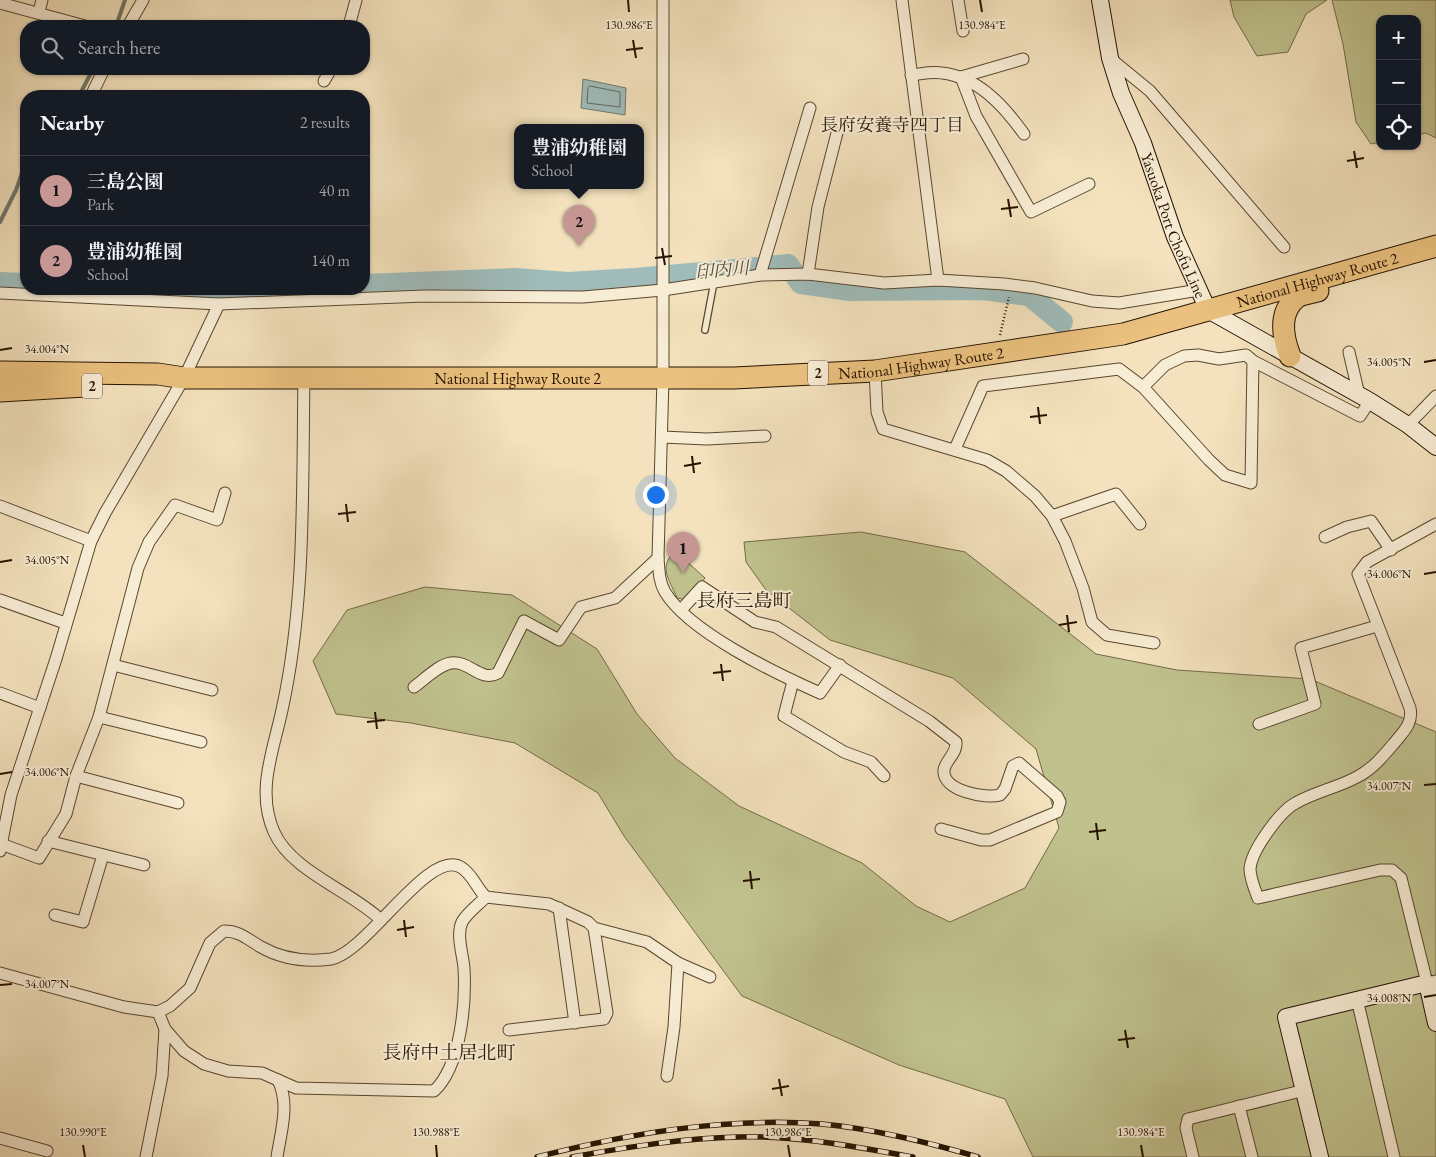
<!DOCTYPE html>
<meta charset="utf-8">
<style>
:root{--surface:#171b24;--page:#20242c;--text:#f1f3f6;--muted:#9ea1a6;--line:#363941;--accent:#c59692}
body{margin:0;font-family:"EB Garamond","Noto Serif JP",serif;background:var(--page);color:var(--text)}
.controls{position:absolute;right:15px;top:15px;display:grid;overflow:hidden;border-radius:10px;box-shadow:0 1px 4px #0004}
.controls button{width:45px;height:45px;display:grid;place-items:center;padding:0;border:0;border-bottom:1px solid var(--line);background:var(--surface);color:var(--text);font:25px sans-serif}
.you{position:absolute;left:655px;top:494px;width:18px;height:18px;margin:-12px;border:4px solid #fff;border-radius:50%;background:#1a73e8;box-shadow:0 0 0 8px #1a73e833}
.badge{display:grid;place-items:center;width:32px;height:32px;border-radius:50%;background:var(--accent);color:#111;font-size:16px;font-weight:700}
.pin{position:absolute;translate:-50% -41px;filter:drop-shadow(0 1px 2px #0008)}
.pin::after{content:'';position:absolute;top:26px;width:18px;height:15px;background:inherit;clip-path:polygon(0 0,100% 0,50% 100%)}
.popup{position:absolute;left:514px;top:124px;width:130px;height:65px;box-sizing:border-box;display:grid;place-content:center;border-radius:10px;background:var(--surface);filter:drop-shadow(0 1px 4px #0005);font-size:16px;white-space:nowrap;color:var(--muted)}
.popup b{font-size:19px;color:var(--text)}
.popup::after{content:'';position:absolute;left:50%;top:100%;margin-left:-10px;border:10px solid transparent;border-top-color:var(--surface)}
.list{margin:0;padding:0;list-style:none}
h2{display:flex;justify-content:space-between;align-items:center;height:65px;margin:0;padding:0 20px;font-size:21px}
h2 small{font-size:16px;font-weight:400;color:var(--muted)}
.list li{display:grid;grid-template-columns:32px 1fr auto;gap:15px;align-items:center;box-sizing:border-box;height:70px;padding:0 20px;border-top:1px solid var(--line)}
.list b{display:block;font-size:19px;white-space:nowrap}
.list p{margin:0;font-size:16px;white-space:nowrap;color:var(--muted)}
.list em{font-size:16px;font-style:normal;color:var(--muted)}
.icon{flex:none;width:28px;height:28px;fill:none;stroke:currentColor;stroke-width:2;stroke-linecap:round;stroke-linejoin:round}
.map{position:relative;flex:none;width:1436px;height:1157px;overflow:hidden}
.search{position:absolute;background:var(--surface);box-shadow:0 1px 4px #0004;left:20px;top:20px;width:350px;height:55px;display:flex;align-items:center;gap:12px;box-sizing:border-box;padding:0 18px;border-radius:20px;color:var(--muted);font-size:19px}
.panel{position:absolute;background:var(--surface);box-shadow:0 1px 4px #0004;left:20px;top:90px;width:350px;height:205px;border-radius:20px}
.map>svg:first-child{display:block}
.green{fill:#c0c28e;stroke:#736a47}
.water{fill:#9fbcbb;stroke:#6f7870}
.lines{fill:none;stroke-linecap:round;stroke-linejoin:round}
.shore{stroke:#62675e;stroke-width:1}
.stream{stroke:#6f7870;stroke-width:4}
.river{stroke:#9fbcbb;stroke-width:22}
.lane-casing{stroke:#59462f;stroke-width:8}
.street-casing{stroke:#59462f;stroke-width:13}
.secondary-casing{stroke:#261200;stroke-width:18}
.highway-casing{stroke:#261200;stroke-width:23}
.path{stroke:#261200;stroke-width:2.5;stroke-dasharray:1 2.5;stroke-linecap:butt}
.lane{stroke:#f7ecd4;stroke-width:5.5}
.street{stroke:#f7ecd4;stroke-width:11}
.secondary{stroke:#f7ecd4;stroke-width:16}
.highway{stroke:#eac17e;stroke-width:21}
.rail-casing{stroke:#261200;stroke-width:5.5}
.rail{stroke:#f7ecd4;stroke-width:4;stroke-dasharray:11;stroke-linecap:butt}
.ticks{fill:none;stroke:#261200;stroke-width:2}
.labels{text-anchor:middle;stroke-width:4;stroke-linejoin:round;paint-order:stroke}
.shield{fill:#f7ecd4;stroke:#655340;stroke-width:1}
.shield-label{font-size:15px;font-weight:bold;fill:#261200}
.street-label{font-size:16px;fill:#261200;stroke:#f7ecd4}
.neighbourhood-label{font-size:18px;fill:#261200;stroke:#f7ecd4}
.water-label{font-size:18px;font-style:italic;fill:#504e41;stroke:#f7ecd4}
.quarter-label{font-size:19px;fill:#261200;stroke:#f7ecd4}
.ticks-label{font-size:12px;text-anchor:middle;fill:#261200;stroke:#f7ecd4;stroke-width:4;stroke-linejoin:round;paint-order:stroke}
</style>
<div class="map">
<svg width="1436" height="1157" viewBox="0 0 1436 1157">
<rect width="100%" height="100%" fill="#f3e2bd"/>
<filter id="stains"><feTurbulence type="fractalNoise" baseFrequency=".004" numOctaves="4"/><feColorMatrix values="0 0 0 0 .2 0 0 0 0 .09 0 0 0 0 .02 0 0 0 .5 -.17"/></filter>
<radialGradient id="worn" r=".72"><stop offset=".6" stop-color="#630" stop-opacity="0"/><stop offset="1" stop-color="#630" stop-opacity=".3"/></radialGradient>
<g class="green">
<polygon points="1230,0 1327,0 1306,14 1288,52 1257,56 1234,17"/>
<polygon points="1332,0 1436,0 1436,138 1426,133 1417,135 1417,19 1380,19 1380,142 1371,144 1356,122 1343,44"/>
<polygon points="861,532 965,552 1096,654 1177,670 1310,679 1436,732 1436,1157 1033,1157 1005,1099 899,1065 742,996 624,836 598,793 515,743 411,723 336,714 313,661 347,610 425,587 512,595 597,649 637,714 675,758 739,806 862,863 916,906 950,922 1025,888 1059,828 1036,749 953,678 830,640 766,590 746,562 744,542"/>
<path d="M 675,551 L 705,578 L 687,600 L 677,598 C 669,578 658,568 675,551 Z"/>
</g>
<polygon class="water" points="583,79 626,88 625,115 581,108"/>
<g class="lines">
<polygon class="shore" points="590,86 620,92 620,107 587,103 588,88"/>
<g class="stream">
<polyline points="116,26 125,0"/>
<polyline points="79,96 93,69"/>
<polyline points="0,222 16,190 26,162"/>
</g>
<g class="river">
<polyline points="0,283 26,284"/>
<polyline points="364,285 515,279 568,283 635,279 788,265 801,283 850,290 983,289 1029,295 1062,322"/>
<polyline points="181,289 258,291 300,289"/>
</g>
<defs>
<polyline id="lane" points="705,330 714,282"/>
<g id="street">
<path d="M 663,0 L 663,378 L 658,558 C 659,570 659,582 665,592 C 689,632 777,674 820,693 L 840,665"/>
<polyline points="902,0 938,280"/>
<polyline points="958,0 963,31"/>
<polyline points="0,3 85,26"/>
<polyline points="39,12 42,0"/>
<polyline points="128,26 143,0"/>
<polyline points="349,26 356,0"/>
<polyline points="1111,59 1150,91 1284,247"/>
<path d="M 911,75 C 921,74 932,71 942,73 C 978,77 1004,106 1024,134"/>
<polyline points="961,77 976,116 1031,212 1089,184"/>
<polyline points="961,77 1023,59"/>
<polyline points="324,81 331,69"/>
<polyline points="91,96 104,69"/>
<polyline points="808,274 818,207 837,133"/>
<polyline points="760,275 810,108"/>
<polyline points="0,293 219,304 425,296 583,297 663,290 760,275 808,274 884,283 938,280 1004,284 1035,288 1092,301 1119,303 1199,290"/>
<polyline points="1349,352 1359,395"/>
<polyline points="875,371 877,412 883,429 987,460 1006,471 1035,496 1052,516 1065,541 1083,588 1092,622 1107,635 1154,643"/>
<path d="M 304,378 C 302,489 306,601 282,710 C 273,752 256,791 274,832 C 291,871 351,891 381,920"/>
<polyline points="1143,387 1165,365 1184,356 1198,355 1219,359 1246,355 1253,361"/>
<polyline points="1408,425 1436,396"/>
<polyline points="662,437 707,439 765,436"/>
<polyline points="955,449 983,386 1119,369 1143,387 1209,460 1225,475 1251,483 1253,361 1360,416 1370,401"/>
<polyline points="0,506 91,541"/>
<polyline points="1052,516 1116,494 1140,524"/>
<path d="M 1436,524 L 1367,562 L 1358,574 L 1410,708 C 1413,722 1405,730 1396,741 C 1384,755 1374,768 1357,777 C 1337,788 1314,792 1294,804 C 1279,813 1251,851 1250,869 C 1250,878 1255,890 1258,898 L 1380,870 L 1392,870 L 1401,878 L 1427,983 L 1436,981"/>
<polyline points="1325,537 1347,527 1371,521 1391,550"/>
<polyline points="0,600 65,623"/>
<path d="M 681,610 L 702,587 L 755,622 L 776,627 L 929,721 L 956,742 C 957,754 946,759 944,770 C 942,791 986,799 1000,795 L 1005,789 L 1013,766 L 1019,763 L 1057,796 L 1060,802 L 1057,812 L 990,840 L 981,840 L 941,829"/>
<polyline points="113,665 212,690"/>
<polyline points="793,681 784,716 844,752 871,762 884,776"/>
<path d="M 414,687 C 424,680 438,665 451,663 C 469,660 481,683 498,673 L 524,621 L 559,640 L 581,607 L 615,598 L 658,558"/>
<polyline points="0,693 40,708"/>
<polyline points="99,717 201,742"/>
<polyline points="1259,724 1315,704 1301,648 1377,626"/>
<polyline points="76,776 178,803"/>
<polyline points="48,841 144,865"/>
<polyline points="1,844 39,858 66,814 76,776 99,717 138,568 149,542 175,505 217,520 225,493"/>
<polyline points="0,851 11,795 56,659 91,541 105,513 184,378 219,304"/>
<polyline points="559,908 575,1023"/>
<polyline points="55,915 83,922 103,855"/>
<polyline points="594,928 647,942 678,963 674,1027 667,1076"/>
<polyline points="678,963 710,977"/>
<path d="M 0,973 L 124,1007 L 158,1012 L 170,1006 L 190,988 L 210,943 L 224,931 C 240,931 247,939 261,947 C 282,959 307,962 331,959 C 367,953 430,845 462,868 C 473,875 477,889 486,897 L 549,904 L 588,922 L 594,928 L 607,1013 L 604,1019 L 509,1030"/>
<polyline points="1357,999 1394,1157"/>
<path d="M 158,1012 L 165,1029 L 184,1051 L 204,1064 L 228,1071 L 262,1073 L 296,1088 L 434,1091 C 461,1066 466,1003 464,968 C 463,955 456,935 462,922 C 467,913 478,905 486,897"/>
<polyline points="1239,1106 1252,1157"/>
<polyline points="0,1138 47,1151"/>
<polyline points="146,1157 162,1076 165,1029"/>
<path d="M 277,1157 C 281,1131 290,1104 278,1080"/>
<polyline points="1193,1157 1186,1128 1188,1119 1305,1090"/>
</g>
<g id="secondary">
<path id="s1" d="M 1100,0 L 1110,58 L 1121,93 L 1143,143 L 1175,237 L 1208,310 L 1370,401 L 1408,425 L 1436,447"/>
<polyline points="1320,1157 1286,1017 1427,983 1436,1023"/>
</g>
<g id="highway">
<path d="M 1290,356 C 1283,338 1278,313 1296,298 C 1301,294 1311,293 1318,291"/>
<path id="s2" d="M 0,372 L 158,374 L 184,378 L 734,378 L 875,371 L 1123,334 L 1436,246"/>
<polyline points="0,391 85,386"/>
</g>
</defs>
<use href="#lane" class="lane-casing"/>
<use href="#street" class="street-casing"/>
<use href="#secondary" class="secondary-casing"/>
<use href="#highway" class="highway-casing"/>
<polyline class="path" points="1000,335 1009,297"/>
<use href="#lane" class="lane"/>
<use href="#street" class="street"/>
<use href="#secondary" class="secondary"/>
<use href="#highway" class="highway"/>
<defs>
<g id="rail">
<path d="M 537,1157 C 630,1133 726,1117 822,1124 C 875,1129 927,1142 978,1157"/>
<path d="M 572,1157 C 628,1147 683,1138 739,1137 C 797,1135 856,1147 913,1157"/>
</g>
</defs>
<use href="#rail" class="rail-casing"/>
<use href="#rail" class="rail"/>
</g>
<path class="ticks" d="M 628,0 L 629,12M 980,0 L 982,12M 633,40 L 636,58M 626,50 L 643,48M 1354,151 L 1357,168M 1347,161 L 1364,158M 1008,199 L 1011,217M 1001,209 L 1018,207M 662,248 L 665,265M 655,258 L 672,256M 0,350 L 12,348M 1424,362 L 1436,360M 1038,407 L 1040,424M 1030,417 L 1047,415M 692,456 L 694,473M 684,466 L 701,463M 346,504 L 348,522M 338,514 L 356,512M 0,562 L 12,560M 1424,574 L 1436,572M 1067,615 L 1069,632M 1059,625 L 1077,622M 721,664 L 723,681M 713,673 L 731,671M 375,712 L 377,729M 367,722 L 385,720M 0,774 L 12,772M 1424,785 L 1436,784M 1096,823 L 1098,840M 1089,832 L 1106,830M 750,871 L 752,889M 743,881 L 760,879M 404,920 L 406,937M 397,930 L 414,927M 0,985 L 12,984M 1424,997 L 1436,995M 1125,1030 L 1128,1048M 1118,1040 L 1135,1038M 779,1079 L 782,1096M 772,1089 L 789,1086M 83,1145 L 85,1157M 436,1145 L 437,1157M 788,1145 L 790,1157M 1141,1145 L 1143,1157"/>
<g class="labels">
<g class="shield">
<rect x="808" y="360.5" width="20" height="25" rx="4"/>
<rect x="82" y="373.5" width="20" height="25" rx="4"/>
</g>
<g class="shield-label">
<text x="818" y="378">2</text>
<text x="92" y="391">2</text>
</g>
<g class="street-label">
<text dy="6" stroke="none"><textPath href="#s1" startOffset="238">Yasuoka Port Chofu Line</textPath></text>
<text dy="6" stroke="none"><textPath href="#s2" startOffset="1328">National Highway Route 2</textPath></text>
<text dy="6" stroke="none"><textPath href="#s2" startOffset="922">National Highway Route 2</textPath></text>
<text dy="6" stroke="none"><textPath href="#s2" startOffset="518">National Highway Route 2</textPath></text>
</g>
<g class="neighbourhood-label">
<text x="892" y="131">長府安養寺四丁目</text>
</g>
<g class="water-label">
<text transform="translate(722 270) rotate(-5)" y="6">印内川</text>
</g>
<g class="quarter-label">
<text x="744" y="607">長府三島町</text>
<text x="449" y="1059">長府中土居北町</text>
</g>
</g>
<g class="ticks-label">
<text x="629" y="29">130.986°E</text>
<text x="982" y="29">130.984°E</text>
<text x="47" y="353">34.004°N</text>
<text x="1389" y="366">34.005°N</text>
<text x="47" y="564">34.005°N</text>
<text x="1389" y="578">34.006°N</text>
<text x="47" y="776">34.006°N</text>
<text x="1389" y="790">34.007°N</text>
<text x="47" y="988">34.007°N</text>
<text x="1389" y="1002">34.008°N</text>
<text x="83" y="1136">130.990°E</text>
<text x="436" y="1136">130.988°E</text>
<text x="788" y="1136">130.986°E</text>
<text x="1141" y="1136">130.984°E</text>
</g>
<rect width="100%" height="100%" filter="url(#stains)"/>
<rect width="100%" height="100%" fill="url(#worn)"/>
</svg>
<div class="controls">
<button>+</button>
<button>−</button>
<button><svg class="icon" aria-label="locate" viewBox="0 0 24 24"><circle cx="12" cy="12" r="6"/><path d="M12 2v4M12 18v4M2 12h4M18 12h4"/></svg></button>
</div>
<div class="you"></div>
<div class="pin badge" style="left:683px;top:573px">1</div>
<div class="pin badge" style="left:579px;top:246px">2</div>
<div class="popup"><b>豊浦幼稚園</b>School</div>
<div class="search"><svg class="icon" aria-label="search" viewBox="0 0 24 24"><circle cx="10" cy="10" r="6"/><path d="M15 15l6 6"/></svg>Search here</div>
<section class="panel">
<h2>Nearby<small>2 results</small></h2>
<ul class="list">
<li><span class="badge">1</span><div><b>三島公園</b><p>Park</p></div><em>40 m</em></li>
<li><span class="badge">2</span><div><b>豊浦幼稚園</b><p>School</p></div><em>140 m</em></li>
</ul>
</section>
</div>
